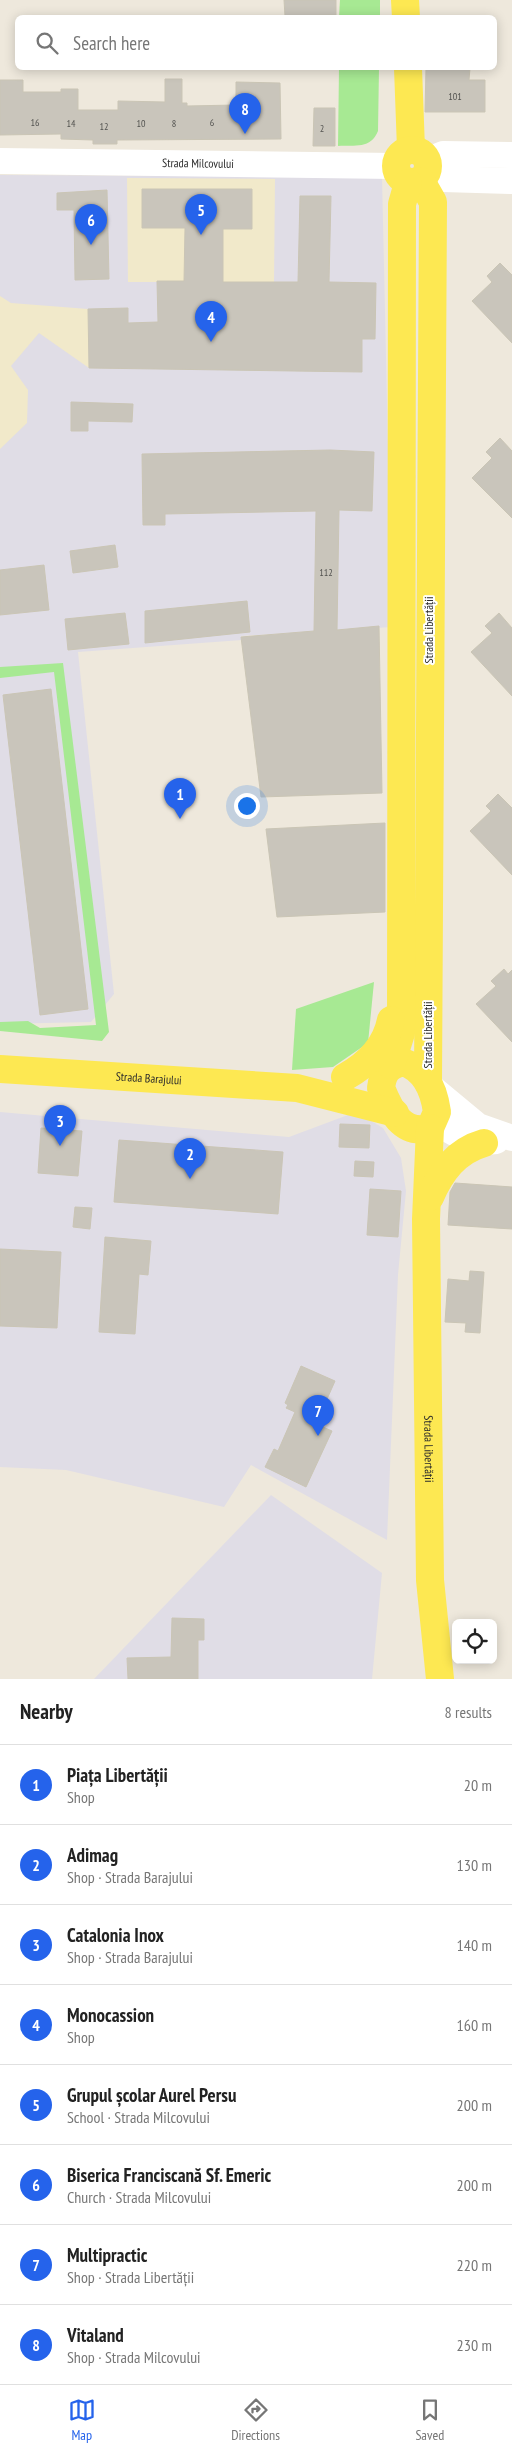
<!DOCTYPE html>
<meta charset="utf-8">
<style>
:root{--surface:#fff;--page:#f2f2f2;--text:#222;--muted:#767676;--line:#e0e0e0;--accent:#2563eb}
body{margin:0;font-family:"PT Sans Narrow",sans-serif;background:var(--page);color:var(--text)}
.controls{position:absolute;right:15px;bottom:15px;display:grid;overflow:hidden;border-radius:8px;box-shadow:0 2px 12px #0003}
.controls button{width:45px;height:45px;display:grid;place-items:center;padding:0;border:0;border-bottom:1px solid var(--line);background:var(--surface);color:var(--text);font:25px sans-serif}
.you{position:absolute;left:246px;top:805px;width:18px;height:18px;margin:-12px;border:4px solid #fff;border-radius:50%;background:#1a73e8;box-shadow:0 0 0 8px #1a73e833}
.badge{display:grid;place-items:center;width:32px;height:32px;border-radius:50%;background:var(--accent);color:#fff;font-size:16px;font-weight:700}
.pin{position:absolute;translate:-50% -41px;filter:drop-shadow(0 1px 2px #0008)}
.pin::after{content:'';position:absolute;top:26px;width:18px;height:15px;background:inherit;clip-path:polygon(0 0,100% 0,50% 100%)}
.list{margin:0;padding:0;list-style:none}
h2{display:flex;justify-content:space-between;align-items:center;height:65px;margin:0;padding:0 20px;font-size:21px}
h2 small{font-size:16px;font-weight:400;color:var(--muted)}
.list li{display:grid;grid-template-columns:32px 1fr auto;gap:15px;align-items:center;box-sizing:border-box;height:80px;padding:0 20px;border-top:1px solid var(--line)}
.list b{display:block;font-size:19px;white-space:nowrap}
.list p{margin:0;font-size:16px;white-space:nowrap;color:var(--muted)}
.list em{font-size:16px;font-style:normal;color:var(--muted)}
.icon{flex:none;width:28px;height:28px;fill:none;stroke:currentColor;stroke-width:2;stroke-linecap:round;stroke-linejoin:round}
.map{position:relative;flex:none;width:512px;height:1679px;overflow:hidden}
.search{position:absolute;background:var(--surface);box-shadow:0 2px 12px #0003;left:15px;right:15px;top:15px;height:55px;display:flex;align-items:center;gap:12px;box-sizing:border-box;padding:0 18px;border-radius:8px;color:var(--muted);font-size:19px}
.sheet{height:705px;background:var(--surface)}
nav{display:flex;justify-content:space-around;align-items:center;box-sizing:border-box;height:70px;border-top:1px solid var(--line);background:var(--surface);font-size:14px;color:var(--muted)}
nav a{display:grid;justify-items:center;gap:2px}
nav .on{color:var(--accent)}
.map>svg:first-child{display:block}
.industrial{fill:#e0dde6}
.education{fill:#f1e9ca}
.green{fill:#a7e993}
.building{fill:#c9c5bb;stroke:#cac5b5}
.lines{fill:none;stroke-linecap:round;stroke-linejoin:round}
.minor{stroke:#fff;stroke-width:26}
.major{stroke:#fde852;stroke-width:28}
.labels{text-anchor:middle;stroke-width:4;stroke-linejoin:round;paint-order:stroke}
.number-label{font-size:10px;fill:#52524f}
.street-label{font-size:12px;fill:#2b2b2b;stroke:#fff}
</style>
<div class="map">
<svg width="512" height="1679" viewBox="0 0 512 1679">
<rect width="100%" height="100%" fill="#eee8dc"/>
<g class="industrial">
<polygon points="0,175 382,177 392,627 241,636 242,640 78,652 114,994 91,1022 0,1024"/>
<polygon points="0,1112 289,1137 356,1112 383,1128 401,1158 406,1191 398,1275 387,1540 251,1465 224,1507 66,1470 0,1467"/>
<polygon points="271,1495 382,1573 372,1679 94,1679"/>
</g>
<g class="education">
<polygon points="127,178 275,179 274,282 128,282"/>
<polygon points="0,296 11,303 88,309 89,368 39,333 11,366 28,390 27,423 0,449"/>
</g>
<g class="green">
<polygon points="340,0 380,0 380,17 339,17"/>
<path d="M 339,68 L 379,68 L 378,131 C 371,149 355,145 338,146 Z"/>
<polygon points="63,663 109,1032 102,1041 0,1031 0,1022 28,1021 40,1028 96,1025 54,672 0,678 0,667"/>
<polygon points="374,982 368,1043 333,1067 292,1070 296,1009"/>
</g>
<g class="building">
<polygon points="284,0 336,0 336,15 285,16"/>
<polygon points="426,68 470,68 469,80 485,80 485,112 425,112"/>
<polygon points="165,79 182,79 182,103 187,103 187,106 236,105 236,82 280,83 281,139 117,140 117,144 93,144 93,140 61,139 61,134 0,135 0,80 23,80 23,92 61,92 61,89 78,89 78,110 118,110 118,101 165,102"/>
<polygon points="314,108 335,108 335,146 313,146"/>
<polygon points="142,189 252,189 252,229 223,229 223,282 298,282 300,196 331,196 329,282 376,283 375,339 362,339 362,372 89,368 88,309 128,308 128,323 158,322 157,281 184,281 185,228 142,228"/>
<polygon points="107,190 109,279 75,280 74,210 57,210 57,193"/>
<polygon points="500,263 512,275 512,343 472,301 492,282 487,276"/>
<polygon points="71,402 133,404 132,422 88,421 88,431 71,431"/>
<polygon points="500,438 512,451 512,518 472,478 492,458 486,452"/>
<polygon points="330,450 374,452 372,511 339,510 337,630 379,626 382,793 261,797 241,637 314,631 316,511 165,514 165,525 143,525 142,454"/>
<polygon points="115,545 118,567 73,573 70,551"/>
<polygon points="44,565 49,610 0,615 0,570"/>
<polygon points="247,601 250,632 145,643 145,611"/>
<polygon points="125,613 129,644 68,650 65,619"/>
<polygon points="499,613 512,628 512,696 471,652 492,633 485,626"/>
<polygon points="51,689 88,1009 40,1015 3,695"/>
<polygon points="498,794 512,808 512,875 470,831 491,811 486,806"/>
<polygon points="385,823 385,912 277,917 266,829"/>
<polygon points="504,969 508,974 512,970 512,1042 476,1004 496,986 491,981"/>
<polygon points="340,1124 370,1125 369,1148 339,1147"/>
<polygon points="41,1128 82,1131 78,1176 38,1173"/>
<polygon points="119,1140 283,1152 278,1214 114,1202"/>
<polygon points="355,1161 374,1162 373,1177 354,1176"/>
<polygon points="455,1183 512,1187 512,1229 448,1225 450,1192"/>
<polygon points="370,1189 401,1191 398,1237 367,1235"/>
<polygon points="75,1207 92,1208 90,1229 73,1227"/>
<polygon points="105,1237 151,1241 148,1275 139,1274 135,1334 99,1332"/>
<polygon points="0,1249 61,1252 57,1328 0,1326"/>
<polygon points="470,1271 484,1272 480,1333 465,1332 466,1323 445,1322 448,1279 469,1281"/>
<polygon points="301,1366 335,1381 316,1424 332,1431 306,1487 265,1467 274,1449 278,1451 295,1412 286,1408 288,1405 285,1403"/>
<polygon points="172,1618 204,1619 204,1640 198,1640 198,1679 128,1679 127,1658 171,1657"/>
</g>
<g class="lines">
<g class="minor">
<polyline points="428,160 443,154 512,155"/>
<path id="s1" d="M 0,161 L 395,166"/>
<polyline points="428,173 443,179 512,181"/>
<polyline points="431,1087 478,1126 512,1138"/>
<path d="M 435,1120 C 454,1135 471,1144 496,1141"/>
</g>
<g class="major">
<polyline points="405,0 406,18"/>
<polyline points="408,68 411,149"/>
<circle cx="412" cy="166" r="16"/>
<polyline points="421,181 433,202 428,1082"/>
<path d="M 403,1062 C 425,1069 434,1090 437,1112 L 430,1128 C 402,1136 390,1110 381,1088 C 383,1072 388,1066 403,1062 Z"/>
<polyline points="391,1065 401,1033 402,204 408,183"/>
<path id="s2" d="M 0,1069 L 297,1088 L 395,1113"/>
<path d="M 345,1077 C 367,1065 386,1046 391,1020"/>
<path id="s3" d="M 430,1128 L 426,1219 L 430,1580 L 440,1679"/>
<path d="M 430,1197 C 441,1172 456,1151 484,1143"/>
</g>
</g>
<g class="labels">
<g class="number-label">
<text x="455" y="100">101</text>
<text x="35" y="126">16</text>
<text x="212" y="126">6</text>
<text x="71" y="127">14</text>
<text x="141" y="127">10</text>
<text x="174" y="127">8</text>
<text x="104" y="130">12</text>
<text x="322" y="132">2</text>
<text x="326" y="576">112</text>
</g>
<g class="street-label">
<text dy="4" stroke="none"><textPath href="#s1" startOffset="198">Strada Milcovului</textPath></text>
<text transform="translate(429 630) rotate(-90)" y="4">Strada Libertății</text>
<text transform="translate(428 1035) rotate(-90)" y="4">Strada Libertății</text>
<text dy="4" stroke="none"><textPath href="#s2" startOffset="149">Strada Barajului</textPath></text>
<text dy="4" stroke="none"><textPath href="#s3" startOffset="321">Strada Libertății</textPath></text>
</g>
</g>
</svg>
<div class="controls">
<button><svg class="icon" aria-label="locate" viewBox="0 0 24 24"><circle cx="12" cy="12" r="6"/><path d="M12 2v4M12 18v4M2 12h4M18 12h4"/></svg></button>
</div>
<div class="you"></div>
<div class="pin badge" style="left:180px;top:819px">1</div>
<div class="pin badge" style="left:190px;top:1179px">2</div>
<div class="pin badge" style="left:60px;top:1146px">3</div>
<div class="pin badge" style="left:211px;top:342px">4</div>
<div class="pin badge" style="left:201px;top:235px">5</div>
<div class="pin badge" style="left:91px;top:245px">6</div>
<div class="pin badge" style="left:318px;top:1436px">7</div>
<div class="pin badge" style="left:245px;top:134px">8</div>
<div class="search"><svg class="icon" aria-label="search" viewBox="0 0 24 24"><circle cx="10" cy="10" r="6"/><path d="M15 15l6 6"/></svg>Search here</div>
</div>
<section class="sheet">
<h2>Nearby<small>8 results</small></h2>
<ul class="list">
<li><span class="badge">1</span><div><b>Piața Libertății</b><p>Shop</p></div><em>20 m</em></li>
<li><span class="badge">2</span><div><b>Adimag</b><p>Shop · Strada Barajului</p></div><em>130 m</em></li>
<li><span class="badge">3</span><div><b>Catalonia Inox</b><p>Shop · Strada Barajului</p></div><em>140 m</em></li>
<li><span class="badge">4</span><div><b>Monocassion</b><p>Shop</p></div><em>160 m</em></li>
<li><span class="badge">5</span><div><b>Grupul școlar Aurel Persu</b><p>School · Strada Milcovului</p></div><em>200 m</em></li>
<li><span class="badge">6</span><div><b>Biserica Franciscană Sf. Emeric</b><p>Church · Strada Milcovului</p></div><em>200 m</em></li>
<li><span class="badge">7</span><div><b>Multipractic</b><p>Shop · Strada Libertății</p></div><em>220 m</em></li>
<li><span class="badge">8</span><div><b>Vitaland</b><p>Shop · Strada Milcovului</p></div><em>230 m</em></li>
</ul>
</section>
<nav>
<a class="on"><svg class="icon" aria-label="map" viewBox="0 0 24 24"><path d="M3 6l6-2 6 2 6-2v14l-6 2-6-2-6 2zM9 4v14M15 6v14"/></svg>Map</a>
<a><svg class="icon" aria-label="directions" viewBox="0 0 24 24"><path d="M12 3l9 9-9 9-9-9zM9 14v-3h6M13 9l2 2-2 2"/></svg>Directions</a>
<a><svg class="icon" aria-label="saved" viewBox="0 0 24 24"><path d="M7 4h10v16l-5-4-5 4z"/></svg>Saved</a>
</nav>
